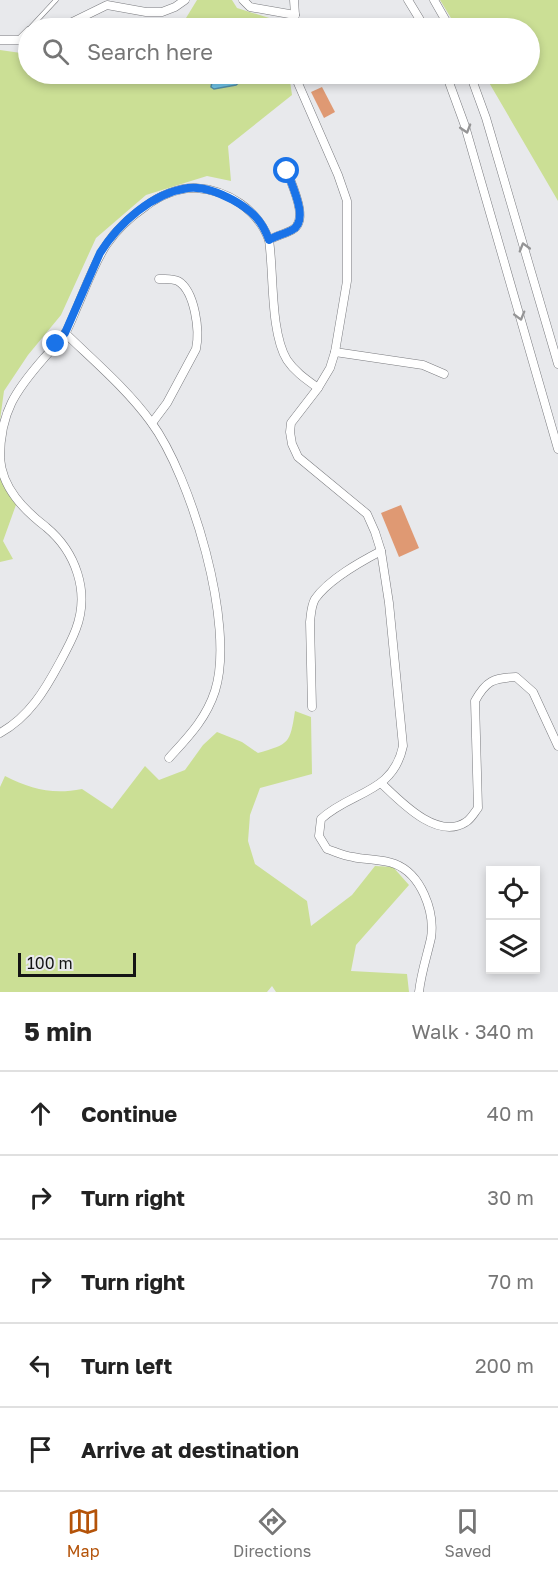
<!DOCTYPE html>
<meta charset="utf-8">
<style>
:root{--surface:#fff;--page:#f2f2f2;--text:#222;--muted:#767676;--line:#e0e0e0;--accent:#b45309}
body{margin:0;font-family:"Golos Text",sans-serif;background:var(--page);color:var(--text)}
.controls{position:absolute;right:18px;bottom:18px;display:grid;overflow:hidden;border-radius:0px;box-shadow:0 3px 9px #0003}
.controls button{width:54px;height:54px;display:grid;place-items:center;padding:0;border:0;border-bottom:2px solid var(--line);background:var(--surface);color:var(--text);font:30px sans-serif}
.scale{position:absolute;left:18px;bottom:15px;width:118px;box-sizing:border-box;padding-left:6px;border:3px solid #141415;border-top:0;font-size:16px;line-height:21px;white-space:nowrap;color:#141415;-webkit-text-stroke:4px #e8e9ec;paint-order:stroke}
.stop{position:absolute;width:18px;height:18px;margin:-14px;border:4px solid #1a73e8;border-radius:50%;background:#fff}
.stop.end{background:#1a73e8;border-color:#fff;box-shadow:0 2px 6px #0008}
.list{margin:0;padding:0;list-style:none}
h2{display:flex;justify-content:space-between;align-items:center;height:78px;margin:0;padding:0 24px;font-size:26px}
h2 small{font-size:20px;font-weight:400;color:var(--muted)}
.list li{display:grid;grid-template-columns:39px 1fr auto;gap:18px;align-items:center;box-sizing:border-box;height:84px;padding:0 24px;border-top:2px solid var(--line)}
.list b{display:block;font-size:22px;white-space:nowrap}
.list em{font-size:20px;font-style:normal;color:var(--muted)}
.icon{flex:none;width:33px;height:33px;fill:none;stroke:currentColor;stroke-width:2;stroke-linecap:round;stroke-linejoin:round}
.map{position:relative;flex:none;width:558px;height:992px;overflow:hidden}
.search{position:absolute;background:var(--surface);box-shadow:0 3px 9px #0003;left:18px;right:18px;top:18px;height:66px;display:flex;align-items:center;gap:15px;box-sizing:border-box;padding:0 21px;border-radius:33px;color:var(--muted);font-size:22px}
.sheet{height:498px;background:var(--surface)}
nav{display:flex;justify-content:space-around;align-items:center;box-sizing:border-box;height:84px;border-top:2px solid var(--line);background:var(--surface);font-size:16px;color:var(--muted)}
nav a{display:grid;justify-items:center;gap:3px}
nav .on{color:var(--accent)}
.map>svg:first-child{display:block}
.green{fill:#cbdf95}
.water{fill:#71c9ed;stroke:#5593ac;stroke-width:1.5}
.building{fill:#df9973}
.lines{fill:none;stroke-linecap:round;stroke-linejoin:round}
.lane-casing{stroke:#7a7b7f;stroke-width:5}
.street-casing{stroke:#7a7b7f;stroke-width:9}
.lane{stroke:#fff;stroke-width:4}
.street{stroke:#fff;stroke-width:8}
.oneway{stroke:#959596}
.route{stroke:#1a73e8;stroke-width:8}
</style>
<div class="map">
<svg width="558" height="992" viewBox="0 0 558 992">
<rect width="100%" height="100%" fill="#e8e9ec"/>
<g class="green">
<polygon points="197,0 232,0 237,8 279,21 278,28 112,28 122,25 186,18"/>
<polygon points="440,0 558,0 558,201 484,74 530,74 530,28 457,28"/>
<polygon points="0,50 28,54 28,74 212,74 213,77 211,87 214,89 236,85 242,80 247,81 257,76 256,74 289,74 292,95 228,146 231,181 207,176 146,195 96,238 61,315 28,355 4,391 0,420"/>
<polygon points="5,475 17,502 3,541 13,559 0,562 0,476"/>
<path d="M 295,711 L 311,717 L 312,774 L 260,788 L 250,815 L 248,841 L 255,864 L 307,901 L 311,926 L 352,895 L 375,866 L 393,867 L 409,885 L 356,945 L 351,971 L 407,974 L 409,992 L 276,992 L 272,986 L 267,992 L 0,992 L 0,787 L 5,776 C 31,789 52,795 82,789 L 112,809 L 145,766 L 159,780 L 185,770 L 203,745 L 217,732 L 242,742 L 258,753 C 289,744 290,744 295,711 Z"/>
</g>
<polygon class="water" points="212,74 256,74 254,82 242,80 236,85 214,89 211,87 213,77"/>
<g class="building">
<polygon points="322,87 335,112 324,118 311,92"/>
<polygon points="401,505 419,548 399,557 381,513"/>
</g>
<g class="lines">
<defs>
<g id="lane">
<polyline points="30,28 56,0"/>
<polyline points="17,40 28,29"/>
</g>
<g id="street">
<polyline points="243,0 250,7 295,15"/>
<polyline points="408,0 425,28"/>
<polyline points="434,0 450,28"/>
<polyline points="60,28 107,5 146,12 162,12 175,7 185,0"/>
<polyline points="290,28 295,15 294,0"/>
<polyline points="0,40 28,40"/>
<path d="M 294,74 L 338,175 L 347,201 L 347,281 L 335,352 L 330,368 L 318,388 L 291,423 L 290,432 L 292,444 L 298,457 L 367,514 L 375,532 L 381,551 L 389,603 L 403,746 C 393,794 351,791 321,819 L 319,836 L 327,849 C 336,852 344,856 353,857 C 366,860 382,859 395,864 C 421,874 435,911 431,938 C 427,956 421,973 419,992"/>
<polyline points="446,74 465,126 558,449"/>
<polyline points="470,74 486,118 558,364"/>
<path d="M 269,240 C 276,236 284,234 292,230 C 310,221 292,186 287,171"/>
<path d="M 65,333 C 95,362 127,389 151,422 C 191,476 236,626 215,691 C 206,719 188,737 169,758"/>
<polyline points="335,352 423,365 444,374"/>
<path d="M 152,423 L 167,403 L 196,349 C 200,331 195,291 178,281 C 172,278 165,279 159,279"/>
<path d="M 312,707 L 310,622 C 311,614 311,606 315,599 C 329,579 360,562 381,551"/>
<path d="M 0,733 C 29,717 45,690 60,662 C 66,651 72,640 76,629 C 90,592 76,552 46,527 C 24,510 2,488 0,458 C 0,412 16,390 44,358 C 51,350 59,343 65,334 C 70,325 74,314 78,305 C 97,260 104,235 146,206 C 159,196 179,187 196,188 C 228,190 258,210 269,240 C 274,273 270,332 287,360 C 295,372 307,380 318,388"/>
<path d="M 381,783 C 400,801 437,841 466,822 C 471,819 474,813 478,808 L 475,701 C 486,681 493,678 516,677 L 533,692 L 558,746"/>
</g>
</defs>
<use href="#lane" class="lane-casing"/>
<use href="#street" class="street-casing"/>
<use href="#lane" class="lane"/>
<use href="#street" class="street"/>
</g>
<defs><path id="oneway-chevron" d="M-2-3.5L2.5 0L-2 3.5" fill="none" stroke-width="1.6" stroke-linecap="round" stroke-linejoin="round" transform="scale(1.5)"/></defs>
<g class="oneway">
<use href="#oneway-chevron" transform="translate(466 129) rotate(73)"/>
<use href="#oneway-chevron" transform="translate(524 247) rotate(-106)"/>
<use href="#oneway-chevron" transform="translate(520 316) rotate(74)"/>
</g>
<g class="lines">
<path class="route" d="M 56,344 L 65,333 L 100,253 C 119,223 152,193 188,188 C 203,186 220,193 233,200 C 251,210 262,220 269,240 C 276,236 284,234 292,230 C 310,221 292,186 287,171"/>
</g>
</svg>
<div class="controls">
<button><svg class="icon" aria-label="locate" viewBox="0 0 24 24"><circle cx="12" cy="12" r="6"/><path d="M12 2v4M12 18v4M2 12h4M18 12h4"/></svg></button>
<button><svg class="icon" aria-label="layers" viewBox="0 0 24 24"><path d="M12 4l9 5-9 5-9-5zM3 14l9 5 9-5"/></svg></button>
</div>
<div class="scale">100 m</div>
<div class="stop" style="left:287px;top:171px"></div>
<div class="stop end" style="left:56px;top:344px"></div>
<div class="search"><svg class="icon" aria-label="search" viewBox="0 0 24 24"><circle cx="10" cy="10" r="6"/><path d="M15 15l6 6"/></svg>Search here</div>
</div>
<section class="sheet">
<h2>5 min<small>Walk · 340 m</small></h2>
<ul class="list">
<li><svg class="icon" aria-label="ahead" viewBox="0 0 24 24"><path d="M12 20V5M6 11l6-6 6 6"/></svg><div><b>Continue</b></div><em>40 m</em></li>
<li><svg class="icon" aria-label="right" viewBox="0 0 24 24"><path d="M7 20v-9h11M14 6l5 5-5 5"/></svg><div><b>Turn right</b></div><em>30 m</em></li>
<li><svg class="icon" aria-label="right" viewBox="0 0 24 24"><path d="M7 20v-9h11M14 6l5 5-5 5"/></svg><div><b>Turn right</b></div><em>70 m</em></li>
<li><svg class="icon" aria-label="left" viewBox="0 0 24 24"><path d="M17 20v-9H6M10 6l-5 5 5 5"/></svg><div><b>Turn left</b></div><em>200 m</em></li>
<li><svg class="icon" aria-label="arrive" viewBox="0 0 24 24"><path d="M6 21V4h12l-3 4 3 4H6"/></svg><div><b>Arrive at destination</b></div></li>
</ul>
</section>
<nav>
<a class="on"><svg class="icon" aria-label="map" viewBox="0 0 24 24"><path d="M3 6l6-2 6 2 6-2v14l-6 2-6-2-6 2zM9 4v14M15 6v14"/></svg>Map</a>
<a><svg class="icon" aria-label="directions" viewBox="0 0 24 24"><path d="M12 3l9 9-9 9-9-9zM9 14v-3h6M13 9l2 2-2 2"/></svg>Directions</a>
<a><svg class="icon" aria-label="saved" viewBox="0 0 24 24"><path d="M7 4h10v16l-5-4-5 4z"/></svg>Saved</a>
</nav>
